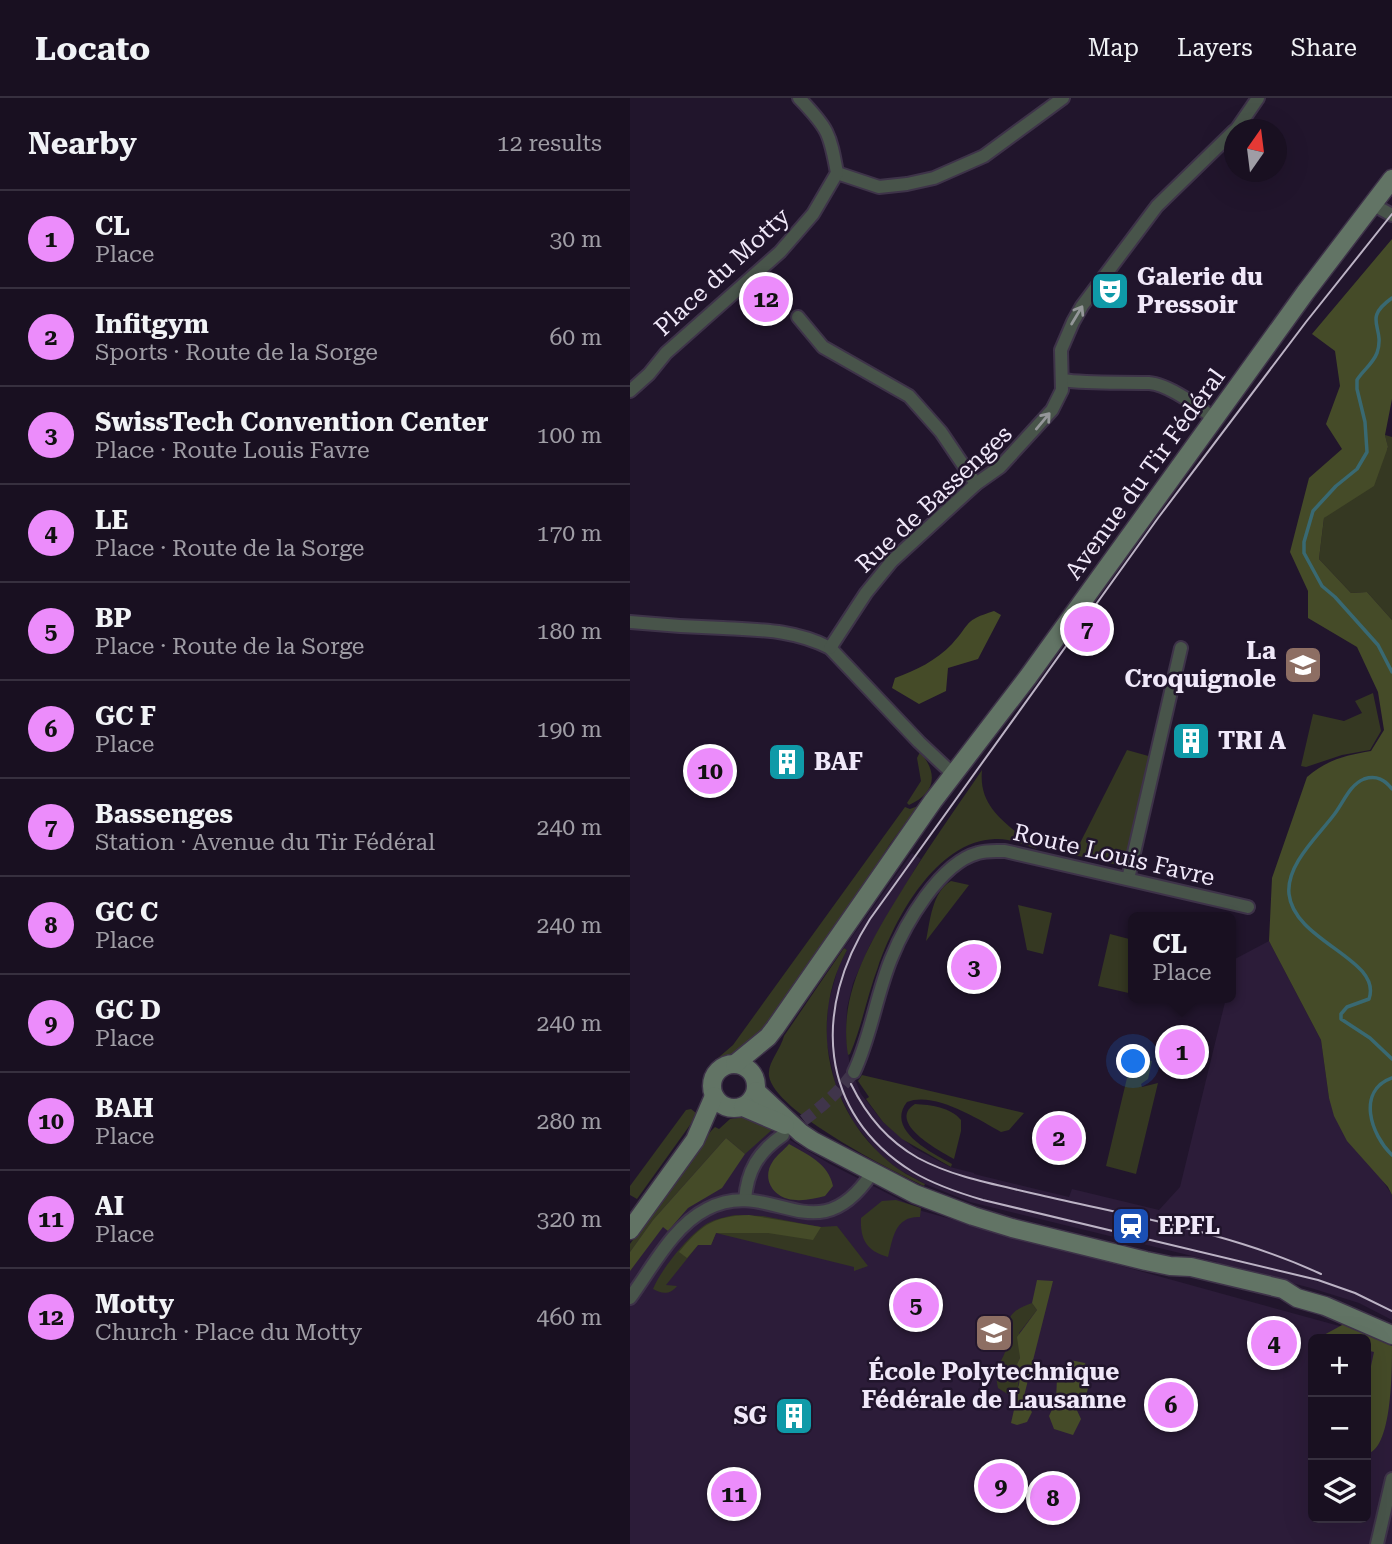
<!DOCTYPE html>
<meta charset="utf-8">
<style>
:root{--surface:#191021;--page:#22192a;--text:#f1f3f6;--muted:#9f9da5;--line:#37303f;--accent:#ec8cfb}
body{margin:0;font-family:"Roboto Serif",serif;background:var(--page);color:var(--text)}
.controls{position:absolute;right:21px;bottom:21px;display:grid;overflow:hidden;border-radius:10px;box-shadow:0 7px 28px #0002}
.controls button{width:63px;height:63px;display:grid;place-items:center;padding:0;border:0;border-bottom:2px solid var(--line);background:var(--surface);color:var(--text);font:35px sans-serif}
.compass{position:absolute;left:594px;top:21px;width:63px;height:63px;border-radius:50%;background:var(--surface);box-shadow:0 7px 28px #0002;rotate:14deg}
.you{position:absolute;left:504px;top:964px;width:24px;height:24px;margin:-18px;border:5px solid #fff;border-radius:50%;background:#1a73e8;box-shadow:0 0 0 10px #1a73e833}
.badge{display:grid;place-items:center;width:46px;height:46px;border-radius:50%;background:var(--accent);color:#111;font-size:23px;font-weight:700}
.pin{position:absolute;translate:-50% -50%;border:4px solid #fff;box-shadow:0 2px 7px #0006}
.popup{position:absolute;left:498px;top:814px;width:108px;height:91px;box-sizing:border-box;display:grid;place-content:center;border-radius:10px;background:var(--surface);filter:drop-shadow(0 2px 5px #0005);font-size:23px;white-space:nowrap;color:var(--muted)}
.popup b{font-size:26px;color:var(--text)}
.popup::after{content:'';position:absolute;left:50%;top:100%;margin-left:-14px;border:14px solid transparent;border-top-color:var(--surface)}
.list{margin:0;padding:0;list-style:none}
h2{display:flex;justify-content:space-between;align-items:center;height:91px;margin:0;padding:0 28px;font-size:30px}
h2 small{font-size:23px;font-weight:400;color:var(--muted)}
.list li{display:grid;grid-template-columns:46px 1fr auto;gap:21px;align-items:center;box-sizing:border-box;height:98px;padding:0 28px;border-top:2px solid var(--line)}
.list b{display:block;font-size:26px;white-space:nowrap}
.list p{margin:0;font-size:23px;white-space:nowrap;color:var(--muted)}
.list em{font-size:23px;font-style:normal;color:var(--muted)}
.icon{flex:none;width:38px;height:38px;fill:none;stroke:currentColor;stroke-width:2;stroke-linecap:round;stroke-linejoin:round}
.map{position:relative;flex:none;width:762px;height:1446px;overflow:hidden}
header{display:flex;align-items:center;gap:42px;box-sizing:border-box;height:98px;padding:0 35px;background:var(--surface);border-bottom:2px solid var(--line)}
header strong{font-size:33px}
nav{display:flex;gap:38px;margin-inline-start:auto;font-size:24px}
main{display:flex}
aside{flex:1;background:var(--surface)}
.map>svg:first-child{display:block}
.built{fill:#2c1c39;fill-rule:evenodd}
.green{fill:#353822}
.forest{fill:#454b28}
.lines{fill:none;stroke-linecap:round;stroke-linejoin:round}
.stream{stroke:#396972;stroke-width:3.5}
.street-tunnel{stroke:#40354b;stroke-width:12;stroke-dasharray:12 6;stroke-linecap:butt}
.street-casing{stroke:#3e3349;stroke-width:16}
.secondary-casing{stroke:#3e3349;stroke-width:21}
.street{stroke:#48544a;stroke-width:12}
.secondary{stroke:#627465;stroke-width:18}
.tram{stroke:#bcb3c5;stroke-width:2}
.oneway{stroke:#949799}
.labels{text-anchor:middle;stroke-width:5;stroke-linejoin:round;paint-order:stroke}
.street-label{font-size:24px;fill:#f0e8f9;stroke:#21152c}
.poi-label{font-size:24px;font-weight:bold;fill:#f0e8f9;stroke:#21152c;text-anchor:start}
</style>
<header>
<strong>Locato</strong>
<nav><a>Map</a><a>Layers</a><a>Share</a></nav>
</header>
<main>
<aside>
<h2>Nearby<small>12 results</small></h2>
<ul class="list">
<li><span class="badge">1</span><div><b>CL</b><p>Place</p></div><em>30 m</em></li>
<li><span class="badge">2</span><div><b>Infitgym</b><p>Sports · Route de la Sorge</p></div><em>60 m</em></li>
<li><span class="badge">3</span><div><b>SwissTech Convention Center</b><p>Place · Route Louis Favre</p></div><em>100 m</em></li>
<li><span class="badge">4</span><div><b>LE</b><p>Place · Route de la Sorge</p></div><em>170 m</em></li>
<li><span class="badge">5</span><div><b>BP</b><p>Place · Route de la Sorge</p></div><em>180 m</em></li>
<li><span class="badge">6</span><div><b>GC F</b><p>Place</p></div><em>190 m</em></li>
<li><span class="badge">7</span><div><b>Bassenges</b><p>Station · Avenue du Tir Fédéral</p></div><em>240 m</em></li>
<li><span class="badge">8</span><div><b>GC C</b><p>Place</p></div><em>240 m</em></li>
<li><span class="badge">9</span><div><b>GC D</b><p>Place</p></div><em>240 m</em></li>
<li><span class="badge">10</span><div><b>BAH</b><p>Place</p></div><em>280 m</em></li>
<li><span class="badge">11</span><div><b>AI</b><p>Place</p></div><em>320 m</em></li>
<li><span class="badge">12</span><div><b>Motty</b><p>Church · Place du Motty</p></div><em>460 m</em></li>
</ul>
</aside>
<div class="map">
<svg width="762" height="1446" viewBox="0 0 762 1446">
<rect width="100%" height="100%" fill="#21152c"/>
<g class="built">
<polygon points="282,755 291,761 240,847 223,885 217,910 216,939 220,969 231,996 253,1024 284,1050 320,1069 344,1075 344,1076 439,1099 442,1091 529,1112 550,1089 596,900 601,900 601,879 605,861 639,843 691,942 699,1000 762,1097 762,1222 729,1205 681,1190 587,1166 587,1164 340,1104 295,1086 268,1071 249,1056 224,1025 206,990 196,942 198,906 208,870 217,852 214,850"/>
<path d="M 135,1027 L 200,1066 L 292,1113 L 713,1229 L 762,1250 L 762,1446 L 0,1446 L 0,1151 L 21,1121 L 95,1034 ZM 683,1241 L 736,1241 L 736,1420 L 683,1420 Z"/>
</g>
<g class="green">
<polygon points="755,337 762,339 762,522 737,494 721,495 689,461 694,420 758,350"/>
<polygon points="743,595 751,633 740,652 712,657 676,669 671,668 683,616 714,623 732,615 725,603"/>
<polygon points="497,652 522,659 496,769 444,757"/>
<path d="M 290,654 C 309,676 305,695 279,707 L 277,705 L 291,683 L 287,660 Z"/>
<path d="M 352,672 C 348,712 380,727 407,751 C 394,747 379,740 365,741 C 306,743 265,820 248,869 C 237,898 232,928 220,956 L 218,957 C 208,897 239,846 269,797 C 295,754 324,713 352,672 Z"/>
<polygon points="288,708 260,746 211,824 124,944 106,959 93,963 85,969 81,966 103,947 275,709 280,711"/>
<path d="M 321,783 L 339,787 L 296,843 C 300,823 302,794 321,783 Z"/>
<polygon points="388,807 422,815 413,856 397,852"/>
<polygon points="480,836 503,842 503,865 500,867 503,874 503,896 468,888"/>
<path d="M 214,850 L 217,852 C 178,923 197,1012 258,1063 C 269,1073 282,1079 295,1086 L 294,1088 C 261,1072 145,1014 139,978 C 137,965 151,951 154,938 Z"/>
<polygon points="502,959 522,963 518,981 511,986 512,989 528,985 506,1076 476,1068"/>
<path d="M 232,977 L 394,1015 L 379,1032 L 371,1034 C 348,1021 304,993 277,1004 C 255,1032 302,1055 322,1066 L 321,1069 L 272,1041 L 253,1024 L 236,1001 L 239,999 L 228,983 Z"/>
<path d="M 285,1006 C 301,1007 320,1009 331,1022 L 331,1033 L 324,1061 C 309,1053 256,1024 285,1006 Z"/>
<polygon points="61,1011 66,1015 65,1020 7,1101 0,1097 0,1088 56,1012"/>
<polygon points="116,1019 144,1030 115,1056 96,1040 23,1122 0,1154 0,1146 81,1033 85,1029 89,1031 100,1021"/>
<path d="M 266,1102 L 291,1110 L 290,1119 C 265,1118 263,1140 258,1159 C 237,1153 230,1142 231,1120 L 252,1103 Z"/>
<path d="M 105,1117 L 133,1118 L 190,1129 L 207,1128 L 238,1168 L 224,1173 L 224,1169 L 86,1135 L 81,1147 L 68,1147 L 36,1187 L 47,1188 C 40,1197 32,1196 23,1191 C 30,1173 60,1135 78,1125 C 86,1121 95,1119 105,1117 Z"/>
<path d="M 402,1205 L 407,1212 L 389,1235 L 390,1260 L 387,1266 C 388,1277 390,1282 387,1293 L 379,1297 L 368,1290 C 363,1267 372,1267 377,1248 C 378,1243 376,1236 376,1231 C 378,1215 388,1210 402,1205 Z"/>
</g>
<g class="forest">
<path d="M 762,141 L 762,301 L 755,337 L 758,349 L 744,388 L 694,420 L 689,461 L 721,495 L 737,494 L 762,522 L 762,1097 L 758,1089 L 717,1043 L 704,1018 L 699,1000 L 691,942 L 639,843 L 642,780 L 677,679 C 696,662 717,657 741,653 L 754,632 L 748,594 L 727,549 L 678,520 L 678,493 L 660,454 L 679,380 L 712,351 L 696,326 L 710,288 L 705,253 L 682,236 Z"/>
<path d="M 364,513 L 371,517 L 348,561 L 318,570 L 316,593 L 289,606 L 262,590 L 265,580 C 286,572 306,563 322,546 C 342,524 333,523 364,513 Z"/>
<polygon points="96,1040 115,1056 92,1090 58,1110 38,1133 33,1129 0,1173 0,1154 23,1122"/>
<path d="M 159,1046 C 178,1057 198,1065 203,1088 L 195,1098 C 186,1100 175,1103 166,1102 C 145,1102 130,1082 143,1063 C 147,1057 154,1052 159,1046 Z"/>
<path d="M 119,1117 L 191,1129 L 183,1142 L 138,1135 L 86,1135 L 81,1147 L 68,1147 L 57,1160 L 49,1154 C 71,1127 84,1118 119,1117 Z"/>
<path d="M 407,1182 L 423,1183 L 393,1302 L 402,1314 L 397,1324 L 387,1327 L 381,1325 L 386,1303 L 383,1296 C 393,1287 389,1277 387,1266 L 390,1260 L 387,1239 L 407,1212 L 402,1205 Z"/>
<path d="M 714,1226 L 762,1248 C 762,1274 762,1353 736,1356 L 736,1282 L 738,1282 L 744,1254 L 736,1252 L 736,1241 L 691,1241 L 692,1238 Z"/>
<polygon points="440,1262 455,1265 460,1282 456,1298 444,1306 451,1321 443,1337 424,1331 419,1318 426,1303 427,1279"/>
</g>
<g class="lines">
<g class="stream">
<path d="M 762,200 C 731,222 756,228 747,255 C 742,267 733,272 727,282 L 727,291 L 735,324 L 737,354 L 727,371 L 706,388 L 683,413 L 674,444 L 674,455 L 692,488 L 705,499 L 748,547 L 762,574"/>
<path d="M 762,691 C 755,682 747,677 734,681 C 719,687 713,706 703,718 C 687,739 656,767 659,796 C 664,844 753,861 739,901 L 717,909 L 711,916 L 711,921 L 740,940 L 762,961"/>
<path d="M 762,980 C 726,993 741,1037 762,1057"/>
</g>
<path class="street-tunnel" d="M 159,1033 C 184,1015 205,999 224,974"/>
<defs>
<g id="street">
<polyline points="606,32 628,0"/>
<polyline points="207,75 249,89 277,86 304,80 354,58 433,0"/>
<polyline points="742,106 762,117"/>
<polyline points="168,219 193,249 279,298 311,334 346,386"/>
<path d="M 432,282 C 461,286 490,284 519,285 C 538,286 569,309 585,321"/>
<path d="M 0,293 L 19,276 L 36,255 L 150,154 L 183,116 L 207,75 C 200,35 198,30 169,0"/>
<path d="M 0,524 C 31,527 62,529 93,530 C 131,532 166,532 200,550 L 289,644 L 324,677"/>
<polyline points="200,550 236,495 262,463 346,386 370,369 422,312 432,292 431,252 443,224 452,208 527,108 604,33"/>
<polyline points="498,781 551,550"/>
<path d="M 224,974 C 241,938 246,898 261,861 C 275,826 310,765 348,755 C 357,752 366,753 375,753 L 618,809"/>
<path d="M 115,1102 C 117,1073 128,1054 153,1037"/>
<path d="M 0,1200 C 22,1170 43,1128 77,1111 C 142,1077 186,1159 242,1075"/>
<polyline points="747,1446 762,1381"/>
</g>
<g id="secondary">
<circle cx="104" cy="988" r="22"/>
<polyline points="105,966 138,939 145,930 303,703 398,579 675,195 762,81"/>
<polyline points="126,993 171,1035 183,1043 285,1096 343,1118 382,1130 516,1163 540,1168 561,1169 653,1191 667,1200 695,1208 762,1237"/>
<polyline points="113,1009 155,1027"/>
<polyline points="0,1132 65,1042 84,998"/>
</g>
</defs>
<use href="#street" class="street-casing"/>
<use href="#secondary" class="secondary-casing"/>
<use href="#street" class="street"/>
<use href="#secondary" class="secondary"/>
<g class="tram">
<path d="M 762,116 L 676,224 L 528,420 L 240,821 C 183,910 187,1015 283,1074 C 305,1087 329,1095 353,1102 L 688,1182 L 725,1195 L 762,1213"/>
<path d="M 221,986 C 236,1017 258,1043 288,1060 C 325,1080 369,1087 410,1097 C 504,1119 603,1135 691,1176"/>
</g>
</g>
<defs><path id="oneway-shaft" d="M-6 0H5M1.5-3L5.5 0L1.5 3" fill="none" stroke-width="1.6" stroke-linecap="round" stroke-linejoin="round" transform="scale(1.75)"/></defs>
<g class="oneway">
<use href="#oneway-shaft" transform="translate(447 217) rotate(-59)"/>
<use href="#oneway-shaft" transform="translate(413 323) rotate(-50)"/>
</g>
<defs>
<symbol id="theatre-square" viewBox="-11 -11 22 22"><rect x="-9" y="-9" width="18" height="18" rx="4" fill="#0f9aa8" stroke="#21152c"/><path d="M-5-5.5Q0-4 5-5.5V0Q5 5 0 6Q-5 5-5 0ZM-3.3-2.5H-1v1.5H-3.3ZM1-2.5H3.3v1.5H1ZM-2.8 1Q0 5.5 2.8 1Z" fill="#fff"/></symbol>
<symbol id="school-square" viewBox="-11 -11 22 22"><rect x="-9" y="-9" width="18" height="18" rx="4" fill="#8d6e63" stroke="#21152c"/><path d="M0-5L7-2L0 1L-7-2ZM-4 1L0 2.5L4 1V4Q0 6-4 4Z" fill="#fff"/></symbol>
<symbol id="building-square" viewBox="-11 -11 22 22"><rect x="-9" y="-9" width="18" height="18" rx="4" fill="#0f9aa8" stroke="#21152c"/><path d="M-4-6H4V6H1V3H-1V6H-4ZM-2.5-4.3h1.7v1.8h-1.7ZM.8-4.3h1.7v1.8H.8ZM-2.5-1h1.7V.8h-1.7ZM.8-1h1.7V.8H.8Z" fill="#fff"/></symbol>
<symbol id="station-square" viewBox="-11 -11 22 22"><rect x="-9" y="-9" width="18" height="18" rx="4" fill="#1a4fb4" stroke="#21152c"/><path d="M-3-6H3Q5-6 5-4V2Q5 4 3 4L4.5 6H3L1.5 4h-3L-3 6H-4.5L-3 4Q-5 4-5 2V-4Q-5-6-3-6ZM-3.5-4v3h7v-3ZM-3.5 1v1.5H-2V1ZM2 1v1.5H3.5V1Z" fill="#fff"/></symbol>
<symbol id="university-square" viewBox="-11 -11 22 22"><rect x="-9" y="-9" width="18" height="18" rx="4" fill="#8d6e63" stroke="#21152c"/><path d="M0-5L7-2L0 1L-7-2ZM-4 1L0 2.5L4 1V4Q0 6-4 4Z" fill="#fff"/></symbol>
</defs>
<g fill-rule="evenodd">
<use href="#theatre-square" x="458" y="171" width="44" height="44"/>
<use href="#school-square" x="651" y="545" width="44" height="44"/>
<use href="#building-square" x="539" y="621" width="44" height="44"/>
<use href="#building-square" x="135" y="642" width="44" height="44"/>
<use href="#station-square" x="479" y="1106" width="44" height="44"/>
<use href="#university-square" x="342" y="1213" width="44" height="44"/>
<use href="#building-square" x="142" y="1296" width="44" height="44"/>
</g>
<g class="labels">
<g class="street-label">
<text transform="translate(92 174) rotate(-43)" y="8">Place du Motty</text>
<text transform="translate(515 376) rotate(-54)" y="8">Avenue du Tir Fédéral</text>
<text transform="translate(304 401) rotate(-43)" y="8">Rue de Bassenges</text>
<text transform="translate(484 757) rotate(13)" y="8">Route Louis Favre</text>
</g>
<g class="poi-label">
<text x="507" y="187">Galerie du<tspan x="507" dy="28">Pressoir</tspan></text>
<text x="646" y="561" text-anchor="end">La<tspan x="646" dy="28">Croquignole</tspan></text>
<text x="588" y="651">TRI A</text>
<text x="184" y="672">BAF</text>
<text x="528" y="1136">EPFL</text>
<text x="364" y="1282" text-anchor="middle">École Polytechnique<tspan x="364" dy="28">Fédérale de Lausanne</tspan></text>
<text x="137" y="1326" text-anchor="end">SG</text>
</g>
</g>
</svg>
<div class="controls">
<button>+</button>
<button>−</button>
<button><svg class="icon" aria-label="layers" viewBox="0 0 24 24"><path d="M12 4l9 5-9 5-9-5zM3 14l9 5 9-5"/></svg></button>
</div>
<svg class="compass" viewBox="-18 -18 36 36"><path d="M0-13l5 13h-10z" fill="#e53935"/><path d="M0 13l5-13h-10z" fill="#9f9da5"/></svg>
<div class="you"></div>
<div class="pin badge" style="left:552px;top:954px">1</div>
<div class="popup"><b>CL</b>Place</div>
<div class="pin badge" style="left:429px;top:1040px">2</div>
<div class="pin badge" style="left:344px;top:869px">3</div>
<div class="pin badge" style="left:644px;top:1245px">4</div>
<div class="pin badge" style="left:286px;top:1207px">5</div>
<div class="pin badge" style="left:541px;top:1307px">6</div>
<div class="pin badge" style="left:457px;top:531px">7</div>
<div class="pin badge" style="left:423px;top:1400px">8</div>
<div class="pin badge" style="left:371px;top:1388px">9</div>
<div class="pin badge" style="left:80px;top:673px">10</div>
<div class="pin badge" style="left:104px;top:1396px">11</div>
<div class="pin badge" style="left:136px;top:201px">12</div>
</div>
</main>
